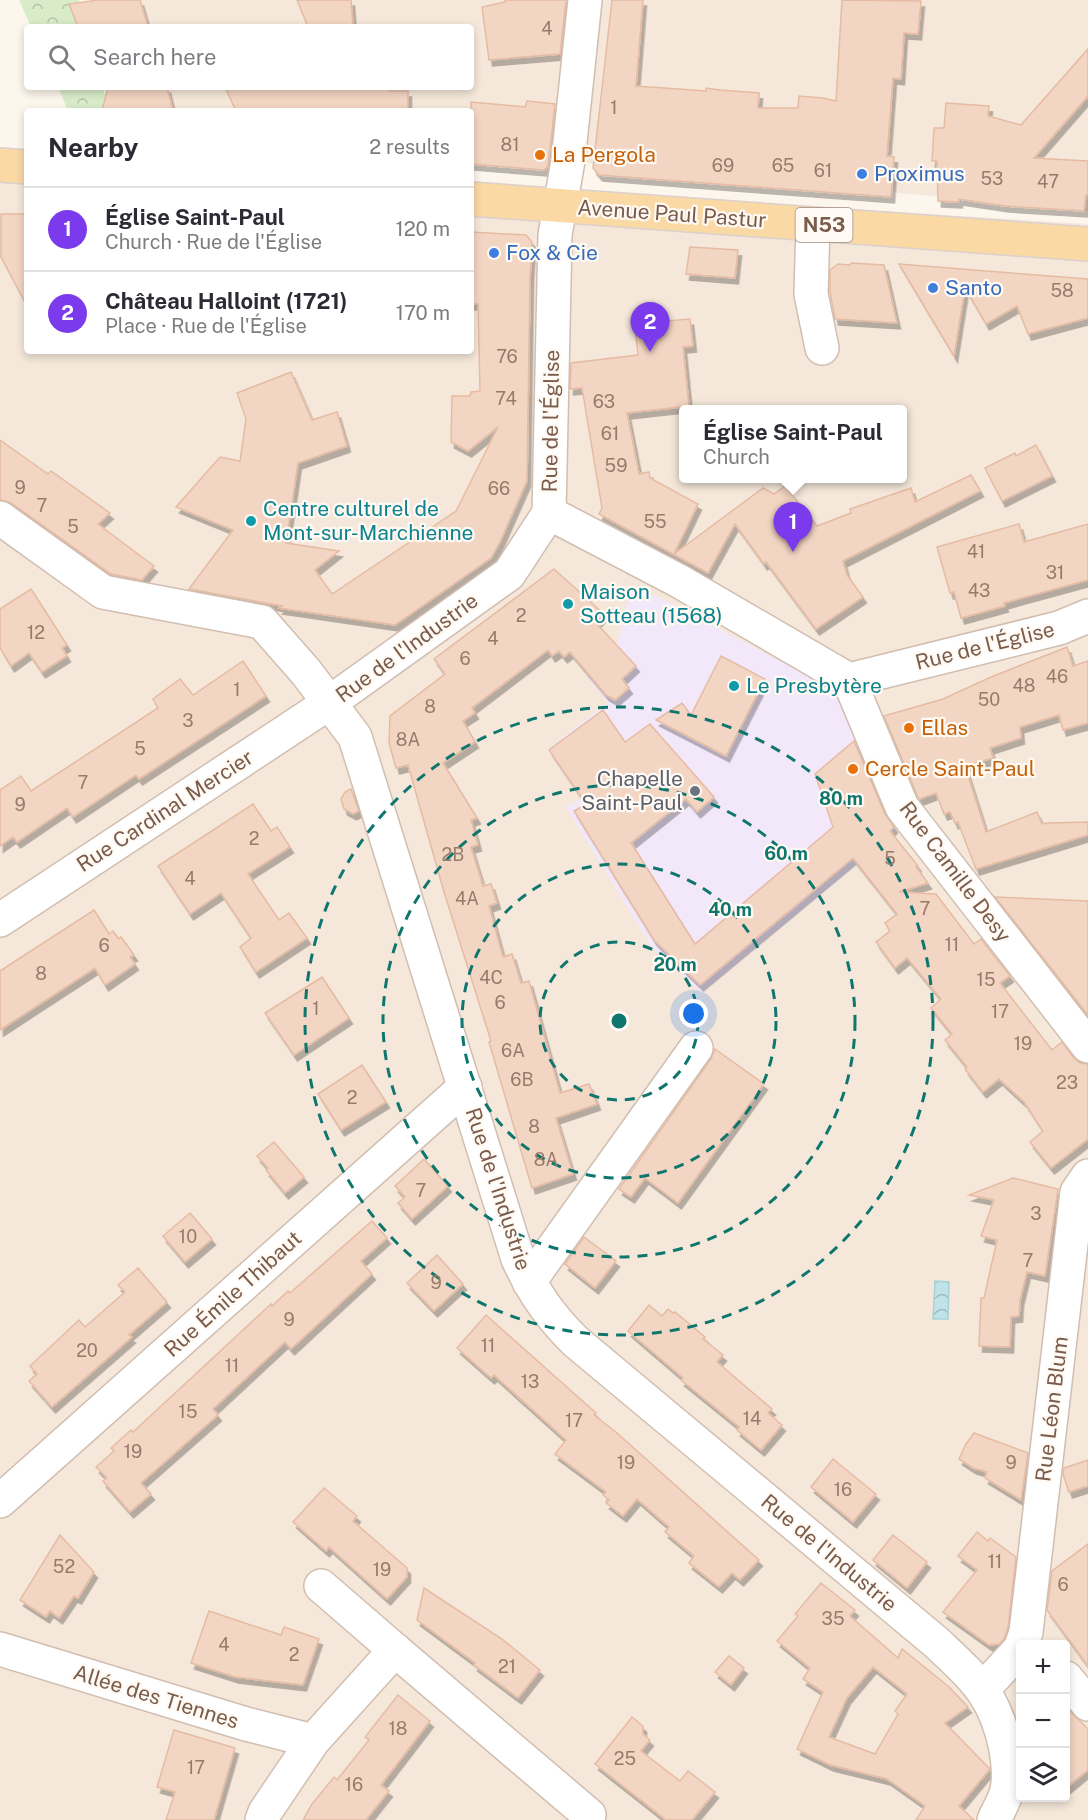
<!DOCTYPE html>
<meta charset="utf-8">
<style>
:root{--surface:#fff;--page:#f2f2f3;--text:#2b2b33;--muted:#7c7c81;--line:#e1e1e2;--accent:#7c3aed}
body{margin:0;font-family:"Public Sans",sans-serif;background:var(--page);color:var(--text)}
.controls{position:absolute;right:18px;bottom:18px;display:grid;overflow:hidden;border-radius:6px;box-shadow:0 3px 9px #0003}
.controls button{width:54px;height:54px;display:grid;place-items:center;padding:0;border:0;border-bottom:2px solid var(--line);background:var(--surface);color:var(--text);font:30px sans-serif}
.you{position:absolute;left:694px;top:1014px;width:21px;height:21px;margin:-15px;border:4px solid #fff;border-radius:50%;background:#1a73e8;box-shadow:0 0 0 9px #1a73e833}
.badge{display:grid;place-items:center;width:39px;height:39px;border-radius:50%;background:var(--accent);color:#fff;font-size:20px;font-weight:700}
.pin{position:absolute;translate:-50% -50px;filter:drop-shadow(0 2px 3px #0008)}
.pin::after{content:'';position:absolute;top:32px;width:21px;height:18px;background:inherit;clip-path:polygon(0 0,100% 0,50% 100%)}
.popup{position:absolute;left:679px;top:405px;width:228px;height:78px;box-sizing:border-box;display:grid;place-content:center;border-radius:6px;background:var(--surface);filter:drop-shadow(0 2px 4px #0005);font-size:20px;white-space:nowrap;color:var(--muted)}
.popup b{font-size:22px;color:var(--text)}
.popup::after{content:'';position:absolute;left:50%;top:100%;margin-left:-12px;border:12px solid transparent;border-top-color:var(--surface)}
.list{margin:0;padding:0;list-style:none}
h2{display:flex;justify-content:space-between;align-items:center;height:78px;margin:0;padding:0 24px;font-size:26px}
h2 small{font-size:20px;font-weight:400;color:var(--muted)}
.list li{display:grid;grid-template-columns:39px 1fr auto;gap:18px;align-items:center;box-sizing:border-box;height:84px;padding:0 24px;border-top:2px solid var(--line)}
.list b{display:block;font-size:22px;white-space:nowrap}
.list p{margin:0;font-size:20px;white-space:nowrap;color:var(--muted)}
.list em{font-size:20px;font-style:normal;color:var(--muted)}
.icon{flex:none;width:33px;height:33px;fill:none;stroke:currentColor;stroke-width:2;stroke-linecap:round;stroke-linejoin:round}
.map{position:relative;flex:none;width:1088px;height:1820px;overflow:hidden}
.search{position:absolute;background:var(--surface);box-shadow:0 3px 9px #0003;left:24px;top:24px;width:450px;height:66px;display:flex;align-items:center;gap:15px;box-sizing:border-box;padding:0 21px;border-radius:6px;color:var(--muted);font-size:22px}
.panel{position:absolute;background:var(--surface);box-shadow:0 3px 9px #0003;left:24px;top:108px;width:450px;height:246px;border-radius:6px}
.map>svg:first-child{display:block}
.residential{fill:#f5e8da;fill-rule:evenodd}
.education{fill:#f3e8fa}
.forest{fill:url(#forest-crowns)}
.water{fill:url(#water-waves);stroke:#a5d3da;stroke-width:1.5}
.building{fill:#f3d5c3;stroke:#e6bba3;stroke-width:1.5;fill-rule:evenodd;filter:url(#shadow)}
.lines{fill:none;stroke-linecap:round;stroke-linejoin:round}
.minor-casing{stroke:#d1beb0;stroke-width:36}
.major-casing{stroke:#dad1cd;stroke-width:36}
.minor{stroke:#fff;stroke-width:33}
.major{stroke:#fbd9a5;stroke-width:33}
.ring{fill:none;stroke:#0f766e;stroke-width:3;stroke-dasharray:10 8}
.food-dot{fill:#e8710a;stroke:#fffaf3;stroke-width:2}
.shop-dot{fill:#3f7fe0;stroke:#fffaf3;stroke-width:2}
.culture-dot{fill:#0f9aa8;stroke:#fffaf3;stroke-width:2}
.worship-dot{fill:#6b7280;stroke:#fffaf3;stroke-width:2}
.labels{text-anchor:middle;stroke-width:4.5;stroke-linejoin:round;paint-order:stroke}
.number-label{font-size:18px;fill:#987a6a}
.shield{fill:#fffaf3;stroke:#a28b7f;stroke-width:1.5}
.shield-label{font-size:20px;font-weight:bold;fill:#7a5c4d}
.food-label{font-size:21px;fill:#c56008;stroke:#fffaf3;text-anchor:start}
.shop-label{font-size:21px;fill:#366cbe;stroke:#fffaf3;text-anchor:start}
.street-label{font-size:21px;fill:#7a5c4d;stroke:#fffaf3}
.culture-label{font-size:21px;fill:#0d838f;stroke:#fffaf3;text-anchor:start}
.worship-label{font-size:21px;fill:#5b616d;stroke:#fffaf3;text-anchor:end}
.centre{fill:#0f766e;stroke:#fffaf3;stroke-width:3}
.ring-label{font-size:18px;text-anchor:middle;font-weight:bold;fill:#0f766e;stroke:#fffaf3;stroke-width:4.5;stroke-linejoin:round;paint-order:stroke}
</style>
<div class="map">
<svg width="1088" height="1820" viewBox="0 0 1088 1820">
<defs>
<pattern id="forest-crowns" width="20" height="18" patternUnits="userSpaceOnUse" patternTransform="scale(1.5)"><rect width="20" height="18" fill="#d8ecc9"/><path d="M2 6a3 3 0 1 1 6 0M12 15a3 3 0 1 1 6 0" fill="none" stroke="#b4c2a5"/></pattern>
<pattern id="water-waves" width="16" height="10" patternUnits="userSpaceOnUse" patternTransform="scale(1.5)"><rect width="16" height="10" fill="#bfe3e8"/><path d="M0 5q4-4 8 0t8 0" fill="none" stroke="#a0bbbe"/></pattern>
<filter id="shadow"><feDropShadow dx="3.5" dy="6" stdDeviation="0" flood-color="#0004"/></filter>
</defs>
<rect width="100%" height="100%" fill="#fdf6ec"/>
<g class="residential">
<polygon points="115,0 1088,0 1088,211 568,161 471,161 471,111 127,111 124,87 471,87 471,27 118,27"/>
<path d="M 0,155 L 27,156 L 27,351 L 471,351 L 471,185 L 1088,224 L 1088,1820 L 0,1820 ZM 684,410 L 902,410 L 902,478 L 684,478 ZM 1020,1644 L 1066,1644 L 1066,1798 L 1020,1798 Z"/>
</g>
<polygon class="education" points="631,587 659,597 793,668 838,687 902,824 859,863 702,993 651,946 566,807 581,799 547,750 608,702 587,676 618,643"/>
<g class="forest">
<polygon points="19,0 79,0 86,27 31,27"/>
<polygon points="58,87 103,87 109,111 68,111"/>
</g>
<polygon class="water" points="935,1281 949,1282 948,1319 933,1319"/>
<g class="building">
<polygon points="98,0 140,0 148,27 78,27 69,4"/>
<polygon points="297,0 351,0 353,27 308,27"/>
<polygon points="505,0 566,0 560,54 489,60 482,7 505,2"/>
<polygon points="612,0 643,0 636,86 706,91 706,88 720,90 759,93 758,108 798,108 799,96 823,98 836,101 842,0 921,1 918,34 904,33 901,79 893,78 887,156 894,157 891,197 599,175 593,168"/>
<polygon points="1088,49 1088,96 1034,158 1088,161 1088,195 1086,195 1084,211 1005,206 959,199 959,202 938,201 937,161 932,161 934,128 944,128 946,103 989,106 988,116 1021,125"/>
<polygon points="108,87 167,87 173,111 102,111"/>
<polygon points="225,87 390,87 389,91 408,91 408,111 236,111"/>
<polygon points="527,101 555,104 548,166 544,170 471,164 471,102 525,107"/>
<polygon points="1,214 27,214 27,306 1,257"/>
<polygon points="471,232 526,235 532,242 530,278 527,481 500,542 491,558 395,625 279,608 282,606 189,589 233,530 176,507 220,457 240,461 246,419 237,393 291,372 312,420 337,412 347,446 298,463 286,543 339,551 315,570 332,594 456,511 498,427 468,451 451,442 452,396 470,396 471,392 480,391 478,304 471,304"/>
<polygon points="690,247 738,250 735,278 686,274"/>
<polygon points="851,263 884,265 897,323 835,319 830,292 830,270 838,264 850,265"/>
<polygon points="899,264 1088,279 1088,318 1028,334 1017,306 986,324 965,288 954,356"/>
<polygon points="645,315 656,322 690,319 693,346 683,347 689,406 627,413 639,474 649,472 650,478 698,504 674,554 763,488 774,494 785,486 817,526 851,513 850,509 911,488 915,502 971,475 980,491 843,561 847,575 863,597 816,629 766,562 764,564 735,524 708,573 599,514 602,508 582,388 570,389 571,363 638,355 635,328"/>
<polygon points="0,440 48,474 51,471 110,513 98,524 154,566 142,580 111,574 11,503 0,500"/>
<polygon points="1036,445 1052,476 1002,501 985,468 1015,453 1016,456"/>
<polygon points="1019,524 1024,542 1088,524 1088,580 1004,603 1005,606 961,618 954,592 950,593 937,547"/>
<polygon points="554,569 604,614 596,623 636,666 622,679 629,688 615,700 606,695 570,652 564,657 559,651 552,656 548,650 472,708 475,713 463,721 475,742 443,763 477,818 471,820 478,845 471,847 483,886 491,884 497,903 489,906 503,957 512,954 521,983 529,981 560,1093 589,1084 597,1104 556,1118 573,1174 532,1188 489,1042 491,1041 444,892 408,765 396,768 389,743 390,716 445,674 434,659"/>
<polygon points="31,589 67,645 62,648 67,656 42,672 29,653 11,666 0,648 0,609"/>
<polygon points="1067,647 1073,666 1088,661 1088,723 1063,730 1059,715 1020,727 1021,738 990,748 993,758 965,766 986,832 1037,812 1042,824 1048,823 1088,822 1088,835 976,869 958,822 955,823 950,812 944,814 936,793 920,799 918,797 884,716 943,699 991,677"/>
<polygon points="721,656 765,679 726,756 656,720 682,703 691,715"/>
<polygon points="243,661 266,696 139,779 136,775 73,817 67,808 17,842 13,837 0,846 0,790 21,776 31,791 158,708 153,699 180,679 193,695"/>
<polygon points="603,710 625,742 650,724 714,797 697,812 686,799 631,843 695,944 833,827 815,774 854,741 885,814 894,827 890,831 918,866 916,867 928,883 899,892 936,894 974,944 981,939 1010,976 1000,983 1052,1050 1062,1042 1074,1058 1080,1063 1088,1064 1088,1139 1051,1168 1030,1142 1043,1131 1024,1102 999,1079 983,1092 965,1069 967,1067 945,1040 952,1034 931,1008 941,999 907,958 895,968 876,942 890,931 885,923 897,914 853,858 700,985 654,940 574,811 586,804 549,750"/>
<polygon points="351,789 359,811 353,814 344,809 341,799 345,792"/>
<polygon points="253,804 271,831 277,827 290,847 248,874 279,920 289,913 307,938 256,972 240,947 251,938 221,893 190,914 158,866"/>
<polygon points="995,897 1088,901 1088,1015"/>
<polygon points="94,910 109,934 113,931 119,939 121,937 134,955 130,957 135,964 105,985 95,968 0,1030 0,971"/>
<polygon points="322,977 349,1018 294,1055 265,1013"/>
<polygon points="715,1049 764,1084 678,1203 645,1178 631,1197 619,1189 711,1059"/>
<polygon points="362,1065 386,1102 341,1130 318,1094"/>
<polygon points="274,1142 304,1177 285,1193 266,1170 268,1168 257,1156"/>
<polygon points="424,1159 448,1186 412,1219 398,1203 405,1197 395,1186"/>
<polygon points="1013,1178 1058,1189 1045,1276 1027,1272 1020,1300 1019,1316 1011,1317 1010,1347 979,1346 981,1298 984,1298 997,1240 981,1236 994,1200 969,1195"/>
<polygon points="190,1213 212,1239 185,1262 163,1236"/>
<polygon points="372,1221 387,1238 361,1261 372,1274 291,1349 285,1342 213,1409 218,1415 141,1483 151,1494 130,1512 103,1481 107,1478 96,1467 114,1451 111,1448 131,1430 133,1432 271,1304 272,1306 288,1291 290,1293"/>
<polygon points="584,1237 616,1261 595,1288 565,1264"/>
<polygon points="437,1255 463,1284 434,1311 407,1283"/>
<polygon points="138,1268 167,1302 129,1335 132,1337 52,1407 29,1381 37,1374 30,1366 79,1320 85,1327 125,1292 118,1285"/>
<polygon points="649,1305 662,1316 668,1309 673,1313 675,1312 705,1337 703,1339 723,1355 717,1362 772,1409 768,1413 782,1425 761,1450 737,1430 739,1427 681,1380 683,1378 628,1331"/>
<polygon points="486,1315 596,1413 594,1415 617,1433 759,1560 740,1580 732,1573 719,1587 689,1563 694,1556 665,1532 669,1527 637,1499 623,1516 606,1503 609,1500 603,1495 606,1492 555,1454 566,1440 494,1375 491,1378 457,1348"/>
<polygon points="974,1433 1028,1453 1021,1500 985,1478 987,1472 973,1468 959,1459 966,1444"/>
<polygon points="833,1459 876,1494 853,1522 811,1487"/>
<polygon points="1088,1460 1088,1486 1069,1492 1063,1474 1064,1468"/>
<polygon points="324,1488 357,1516 353,1521 407,1568 407,1577 387,1599 329,1547 326,1551 293,1522"/>
<polygon points="977,1532 988,1541 990,1538 1016,1557 1008,1628 1004,1639 999,1644 989,1645 943,1612 977,1570 958,1556"/>
<polygon points="60,1535 94,1572 78,1598 74,1596 59,1618 50,1611 46,1617 20,1600"/>
<polygon points="893,1535 927,1562 907,1588 873,1560"/>
<polygon points="1088,1544 1088,1666 1047,1610 1052,1571"/>
<path d="M 821,1583 L 855,1610 L 850,1616 L 898,1658 L 902,1649 L 948,1686 L 968,1707 L 945,1723 L 990,1769 L 959,1806 L 974,1820 L 916,1820 L 925,1806 L 887,1779 L 830,1765 L 797,1749 L 823,1692 L 803,1679 L 810,1668 L 777,1641 L 798,1616 L 795,1614 ZM 873,1667 L 907,1694 L 895,1711 L 898,1714 L 875,1754 L 829,1737 L 847,1698 Z"/>
<polygon points="424,1588 502,1639 540,1670 518,1698 474,1665 475,1663 417,1620"/>
<polygon points="209,1611 281,1635 284,1627 319,1639 303,1685 235,1677 191,1663"/>
<polygon points="729,1656 744,1668 731,1685 715,1672"/>
<polygon points="398,1695 430,1721 381,1785 389,1791 366,1820 303,1820 312,1804 334,1777 337,1780 369,1740 365,1737"/>
<polygon points="1065,1706 1088,1729 1088,1770 1065,1789"/>
<polygon points="632,1717 643,1726 643,1734 650,1740 641,1751 680,1781 688,1771 715,1792 692,1820 666,1820 595,1764"/>
<polygon points="174,1730 235,1748 214,1820 166,1820 175,1792 157,1787"/>
</g>
<g class="lines">
<defs>
<g id="minor">
<polyline points="813,224 811,294 822,348"/>
<polyline points="549,513 679,581 849,680 1059,628 1088,616"/>
<polyline points="549,513 555,235 568,161 585,0"/>
<path d="M 0,518 L 103,592 L 262,622 L 306,672 L 355,737 L 518,1259 C 534,1293 548,1314 575,1341 L 937,1643 C 975,1679 995,1695 1006,1749 C 1008,1762 1010,1777 1007,1790 C 1005,1800 998,1811 994,1820"/>
<polyline points="849,680 902,807 1088,1046"/>
<polyline points="0,920 329,703 509,574 549,513"/>
<polyline points="529,1282 696,1048"/>
<polyline points="0,1501 465,1087"/>
<polyline points="321,1586 395,1650"/>
<polyline points="1022,1644 1026,1632 1077,1192 1088,1176"/>
<polyline points="0,1649 246,1724 313,1741"/>
<polyline points="1066,1678 1088,1704"/>
<polyline points="983,1689 1020,1649"/>
<polyline points="262,1820 265,1812 313,1741 395,1650 589,1815 586,1820"/>
</g>
<g id="major">
<polyline points="0,165 27,167"/>
<polyline points="471,199 1088,244"/>
</g>
</defs>
<use href="#minor" class="minor-casing"/>
<use href="#major" class="major-casing"/>
<use href="#minor" class="minor"/>
<use href="#major" class="major"/>
</g>
<g class="ring">
<circle cx="619" cy="1021" r="79"/>
<circle cx="619" cy="1021" r="157"/>
<circle cx="619" cy="1021" r="236"/>
<circle cx="619" cy="1021" r="314"/>
</g>
<g class="food-dot">
<circle cx="540" cy="155" r="6"/>
<circle cx="909" cy="728" r="6"/>
<circle cx="853" cy="769" r="6"/>
</g>
<g class="shop-dot">
<circle cx="862" cy="174" r="6"/>
<circle cx="494" cy="253" r="6"/>
<circle cx="933" cy="288" r="6"/>
</g>
<g class="culture-dot">
<circle cx="251" cy="521" r="6"/>
<circle cx="568" cy="604" r="6"/>
<circle cx="734" cy="686" r="6"/>
</g>
<circle class="worship-dot" cx="695" cy="791" r="6"/>
<g class="labels">
<g class="number-label">
<text x="547" y="35">4</text>
<text x="614" y="114">1</text>
<text x="510" y="151">81</text>
<text x="723" y="172">69</text>
<text x="783" y="172">65</text>
<text x="823" y="177">61</text>
<text x="992" y="185">53</text>
<text x="1048" y="188">47</text>
<text x="1062" y="297">58</text>
<text x="507" y="363">76</text>
<text x="506" y="405">74</text>
<text x="604" y="408">63</text>
<text x="610" y="440">61</text>
<text x="616" y="472">59</text>
<text x="20" y="494">9</text>
<text x="499" y="495">66</text>
<text x="42" y="512">7</text>
<text x="655" y="528">55</text>
<text x="73" y="533">5</text>
<text x="976" y="558">41</text>
<text x="1055" y="579">31</text>
<text x="979" y="597">43</text>
<text x="521" y="622">2</text>
<text x="36" y="639">12</text>
<text x="493" y="645">4</text>
<text x="465" y="665">6</text>
<text x="1057" y="683">46</text>
<text x="1024" y="692">48</text>
<text x="237" y="696">1</text>
<text x="989" y="706">50</text>
<text x="430" y="713">8</text>
<text x="188" y="727">3</text>
<text x="408" y="746">8A</text>
<text x="140" y="755">5</text>
<text x="83" y="789">7</text>
<text x="20" y="811">9</text>
<text x="254" y="845">2</text>
<text x="453" y="861">2B</text>
<text x="890" y="865">5</text>
<text x="190" y="885">4</text>
<text x="467" y="905">4A</text>
<text x="925" y="915">7</text>
<text x="952" y="951">11</text>
<text x="104" y="952">6</text>
<text x="41" y="980">8</text>
<text x="491" y="984">4C</text>
<text x="986" y="986">15</text>
<text x="500" y="1009">6</text>
<text x="316" y="1015">1</text>
<text x="1000" y="1018">17</text>
<text x="1023" y="1050">19</text>
<text x="513" y="1057">6A</text>
<text x="522" y="1086">6B</text>
<text x="1067" y="1089">23</text>
<text x="352" y="1104">2</text>
<text x="534" y="1133">8</text>
<text x="546" y="1166">8A</text>
<text x="421" y="1197">7</text>
<text x="1036" y="1220">3</text>
<text x="188" y="1243">10</text>
<text x="1028" y="1267">7</text>
<text x="436" y="1289">9</text>
<text x="289" y="1326">9</text>
<text x="488" y="1352">11</text>
<text x="87" y="1357">20</text>
<text x="232" y="1372">11</text>
<text x="530" y="1388">13</text>
<text x="188" y="1418">15</text>
<text x="752" y="1425">14</text>
<text x="574" y="1427">17</text>
<text x="133" y="1458">19</text>
<text x="626" y="1469">19</text>
<text x="1011" y="1469">9</text>
<text x="843" y="1496">16</text>
<text x="995" y="1568">11</text>
<text x="64" y="1573">52</text>
<text x="382" y="1576">19</text>
<text x="1063" y="1591">6</text>
<text x="833" y="1625">35</text>
<text x="224" y="1651">4</text>
<text x="294" y="1661">2</text>
<text x="507" y="1673">21</text>
<text x="398" y="1735">18</text>
<text x="625" y="1765">25</text>
<text x="196" y="1774">17</text>
<text x="354" y="1791">16</text>
</g>
<rect class="shield" x="795.5" y="208" width="57" height="34" rx="4.5"/>
<g class="shield-label">
<text x="824" y="232">N53</text>
</g>
<g class="food-label">
<text x="552" y="162">La Pergola</text>
<text x="921" y="735">Ellas</text>
<text x="865" y="776">Cercle Saint-Paul</text>
</g>
<g class="shop-label">
<text x="874" y="181">Proximus</text>
<text x="506" y="260">Fox &amp; Cie</text>
<text x="945" y="295">Santo</text>
</g>
<g class="street-label">
<text transform="translate(672 214) rotate(4)" y="7">Avenue Paul Pastur</text>
<text transform="translate(551 421) rotate(-89)" y="7">Rue de l'Église</text>
<text transform="translate(985 646) rotate(-14)" y="7">Rue de l'Église</text>
<text transform="translate(407 648) rotate(-36)" y="7">Rue de l'Industrie</text>
<text transform="translate(165 811) rotate(-33)" y="7">Rue Cardinal Mercier</text>
<text transform="translate(955 872) rotate(53)" y="7">Rue Camille Desy</text>
<text transform="translate(498 1189) rotate(72)" y="7">Rue de l'Industrie</text>
<text transform="translate(233 1294) rotate(-42)" y="7">Rue Émile Thibaut</text>
<text transform="translate(1052 1409) rotate(-83)" y="7">Rue Léon Blum</text>
<text transform="translate(829 1553) rotate(40)" y="7">Rue de l'Industrie</text>
<text transform="translate(156 1697) rotate(17)" y="7">Allée des Tiennes</text>
</g>
<g class="culture-label">
<text x="263" y="516">Centre culturel de<tspan x="263" dy="24">Mont-sur-Marchienne</tspan></text>
<text x="580" y="599">Maison<tspan x="580" dy="24">Sotteau (1568)</tspan></text>
<text x="746" y="693">Le Presbytère</text>
</g>
<g class="worship-label">
<text x="683" y="786">Chapelle<tspan x="683" dy="24">Saint-Paul</tspan></text>
</g>
</g>
<circle cx="619" cy="1021" r="9" class="centre"/>
<g class="ring-label">
<text x="841" y="805">80 m</text>
<text x="786" y="860">60 m</text>
<text x="730" y="916">40 m</text>
<text x="675" y="971">20 m</text>
</g>
</svg>
<div class="controls">
<button>+</button>
<button>−</button>
<button><svg class="icon" aria-label="layers" viewBox="0 0 24 24"><path d="M12 4l9 5-9 5-9-5zM3 14l9 5 9-5"/></svg></button>
</div>
<div class="you"></div>
<div class="pin badge" style="left:793px;top:552px">1</div>
<div class="popup"><b>Église Saint-Paul</b>Church</div>
<div class="pin badge" style="left:650px;top:352px">2</div>
<div class="search"><svg class="icon" aria-label="search" viewBox="0 0 24 24"><circle cx="10" cy="10" r="6"/><path d="M15 15l6 6"/></svg>Search here</div>
<section class="panel">
<h2>Nearby<small>2 results</small></h2>
<ul class="list">
<li><span class="badge">1</span><div><b>Église Saint-Paul</b><p>Church · Rue de l'Église</p></div><em>120 m</em></li>
<li><span class="badge">2</span><div><b>Château Halloint (1721)</b><p>Place · Rue de l'Église</p></div><em>170 m</em></li>
</ul>
</section>
</div>
